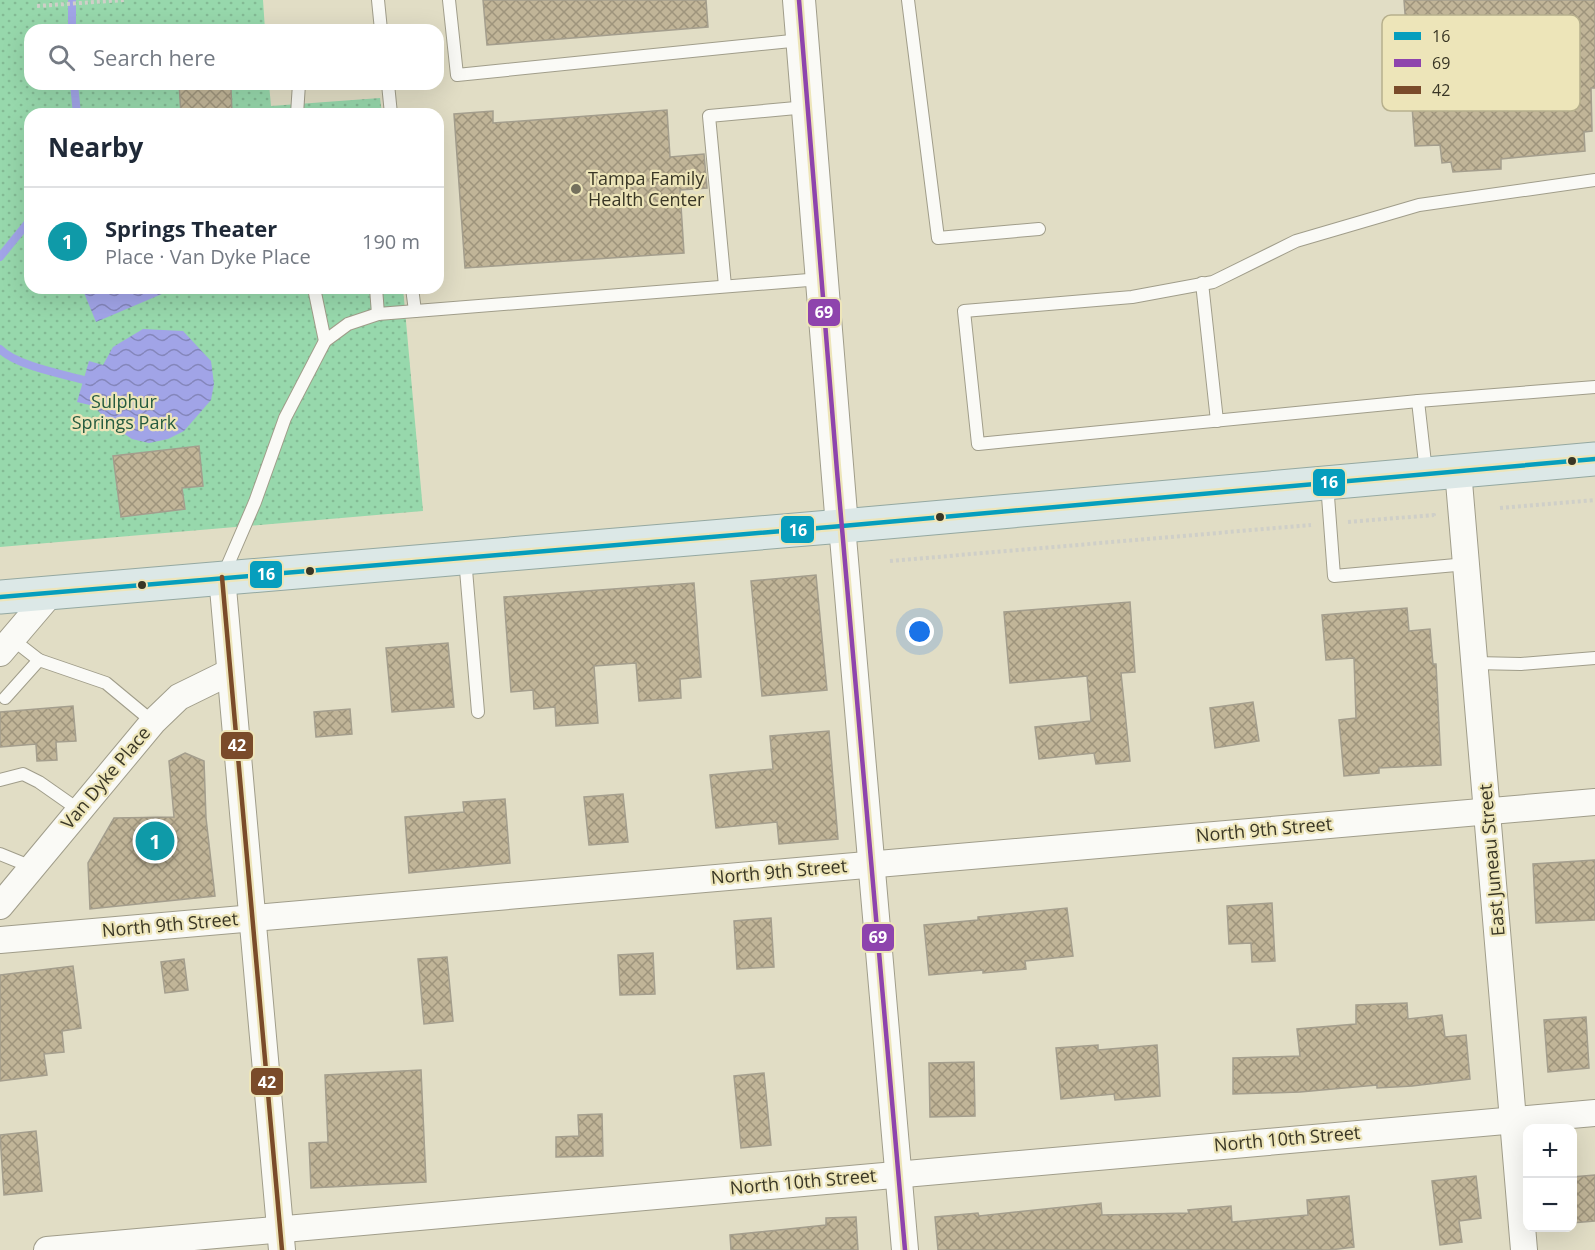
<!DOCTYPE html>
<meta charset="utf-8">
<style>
:root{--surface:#fff;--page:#f2f2f3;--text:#1f2937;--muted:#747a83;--line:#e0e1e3;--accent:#111827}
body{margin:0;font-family:"Open Sans",sans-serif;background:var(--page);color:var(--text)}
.controls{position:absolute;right:18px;bottom:18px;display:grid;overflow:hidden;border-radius:12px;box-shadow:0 6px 24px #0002}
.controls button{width:54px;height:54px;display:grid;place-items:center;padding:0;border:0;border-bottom:2px solid var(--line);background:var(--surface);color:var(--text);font:30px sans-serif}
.you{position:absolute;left:920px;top:632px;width:21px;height:21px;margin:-15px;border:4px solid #fff;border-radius:50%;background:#1a73e8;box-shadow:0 0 0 9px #1a73e833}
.badge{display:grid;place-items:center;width:39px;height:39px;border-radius:50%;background:var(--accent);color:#fff;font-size:20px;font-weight:700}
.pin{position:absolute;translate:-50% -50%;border:3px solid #fff;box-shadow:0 2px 6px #0006}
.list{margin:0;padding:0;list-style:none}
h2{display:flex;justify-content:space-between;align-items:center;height:78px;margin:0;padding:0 24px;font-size:26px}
h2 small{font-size:20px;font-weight:400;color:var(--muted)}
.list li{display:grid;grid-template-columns:39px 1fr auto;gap:18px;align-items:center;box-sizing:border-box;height:108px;padding:0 24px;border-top:2px solid var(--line)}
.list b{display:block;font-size:22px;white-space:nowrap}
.list p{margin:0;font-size:20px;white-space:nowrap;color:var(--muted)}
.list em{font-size:20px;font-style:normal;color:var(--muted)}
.icon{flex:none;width:33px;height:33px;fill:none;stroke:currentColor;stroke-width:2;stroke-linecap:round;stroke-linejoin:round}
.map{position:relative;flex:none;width:1595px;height:1250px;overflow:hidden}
.search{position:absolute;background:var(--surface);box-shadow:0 6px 24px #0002;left:24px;top:24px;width:420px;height:66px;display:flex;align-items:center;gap:15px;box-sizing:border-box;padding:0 21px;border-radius:18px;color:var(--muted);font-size:22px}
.panel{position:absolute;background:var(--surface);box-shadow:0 6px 24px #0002;left:24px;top:108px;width:420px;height:186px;border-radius:18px}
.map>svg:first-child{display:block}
.park{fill:url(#park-dots)}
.water{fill:url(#water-waves)}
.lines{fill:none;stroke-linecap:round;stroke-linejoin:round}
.stream{stroke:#a1a4e7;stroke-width:8}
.building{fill:url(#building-cross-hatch);stroke:#a49e8d;stroke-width:1.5}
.service-casing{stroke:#a09d8a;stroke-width:14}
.minor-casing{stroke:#a09d8a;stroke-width:28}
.tertiary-casing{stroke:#a09d8a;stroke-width:34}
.primary-casing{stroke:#94a8a1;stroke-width:35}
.path{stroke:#cfcfc8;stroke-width:4;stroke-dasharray:3 3;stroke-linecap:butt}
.service{stroke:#fafaf6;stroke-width:12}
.minor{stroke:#fafaf6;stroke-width:26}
.tertiary{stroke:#fafaf6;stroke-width:32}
.primary{stroke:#dce8e7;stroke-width:33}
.bus-1-casing{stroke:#ede5b9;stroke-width:9}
.bus-2-casing{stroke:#ede5b9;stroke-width:9}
.bus-3-casing{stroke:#ede5b9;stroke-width:9}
.bus-1{stroke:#069ebd;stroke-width:4.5}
.bus-2{stroke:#8e44ad;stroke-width:4.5}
.bus-3{stroke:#7a4b2a;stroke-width:4.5}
.poi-dot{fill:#74705d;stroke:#ede5b9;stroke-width:2}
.bus-dot{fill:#393625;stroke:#ede5b9;stroke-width:2}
.labels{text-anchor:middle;stroke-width:4.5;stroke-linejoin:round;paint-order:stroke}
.poi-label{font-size:18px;fill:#393625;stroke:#ede5b9;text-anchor:start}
.park-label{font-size:18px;fill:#255b40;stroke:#ede5b9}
.street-label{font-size:18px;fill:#393625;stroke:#ede5b9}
.key{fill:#ede5b9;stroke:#b7b08d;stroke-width:1.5}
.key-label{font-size:16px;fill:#393625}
.line-badge{stroke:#ede5b9;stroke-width:2}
.badge-label{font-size:16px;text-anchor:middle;font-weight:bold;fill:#fff}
</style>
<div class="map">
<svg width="1595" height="1250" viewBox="0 0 1595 1250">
<defs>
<pattern id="park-dots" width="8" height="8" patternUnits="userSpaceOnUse" patternTransform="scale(1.5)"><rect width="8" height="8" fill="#97d8ac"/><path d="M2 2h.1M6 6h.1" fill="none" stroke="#83ba94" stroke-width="1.8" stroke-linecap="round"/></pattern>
<pattern id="water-waves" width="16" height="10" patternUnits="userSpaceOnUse" patternTransform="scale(1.5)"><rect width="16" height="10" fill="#a1a4e7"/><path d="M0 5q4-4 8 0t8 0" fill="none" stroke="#8486bb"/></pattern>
<pattern id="building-cross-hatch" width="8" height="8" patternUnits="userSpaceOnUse" patternTransform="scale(1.5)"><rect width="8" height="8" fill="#c1b598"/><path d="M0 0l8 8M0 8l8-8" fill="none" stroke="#9e947c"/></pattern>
</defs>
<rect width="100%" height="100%" fill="#e1ddc5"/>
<polygon class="park" points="0,0 263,0 265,30 30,30 30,84 269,84 271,106 380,98 382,114 30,114 30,288 403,288 423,511 0,547"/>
<g class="water">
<polygon points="82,288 176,288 96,322"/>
<polygon points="143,329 183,331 211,361 214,384 211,400 184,431 168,439 149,443 132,439 111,425 94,406 77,402 89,361 103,365 113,347"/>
</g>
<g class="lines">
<g class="stream">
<polyline points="72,30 72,0"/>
<polyline points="74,84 77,114"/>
<polyline points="0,257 30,220"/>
<path d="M 0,349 C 15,365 62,374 84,380"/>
</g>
</g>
<g class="building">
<polygon points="483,0 706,0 708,27 487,45"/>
<polygon points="1404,0 1595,0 1595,88 1591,88 1592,131 1584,132 1585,151 1501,159 1501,169 1453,172 1451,162 1442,163 1440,145 1415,146"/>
<polygon points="179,84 225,84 225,89 231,89 232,114 181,114"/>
<polygon points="667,110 670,157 704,154 707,188 680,190 684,253 465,268 454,114 493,111 493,123"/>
<polygon points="199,446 203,486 182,488 185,509 121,517 113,456"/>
<polygon points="816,575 827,690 762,696 751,581"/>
<polygon points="694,583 701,677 680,679 681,698 639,701 636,663 594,666 598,723 556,726 555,707 534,709 533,690 511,692 504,597"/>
<polygon points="1130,602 1135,672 1121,673 1130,761 1096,764 1094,753 1039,759 1035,727 1091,721 1087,676 1010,683 1004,612"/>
<polygon points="1407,608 1409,631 1430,629 1433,664 1436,664 1441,765 1379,768 1379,773 1344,776 1339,720 1356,718 1354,658 1326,660 1322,615"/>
<polygon points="448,643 454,707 392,712 386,648"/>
<polygon points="1253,702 1259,741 1215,748 1210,708"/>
<polygon points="73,706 76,741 56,742 57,760 37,761 36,744 0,747 0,712"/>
<polygon points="350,709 352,734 316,737 314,712"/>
<polygon points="829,731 838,839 779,844 777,822 716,828 710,775 773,769 770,736"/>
<polygon points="185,753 204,761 206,818 215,896 90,909 88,863 114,818 174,817 169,761"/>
<polygon points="623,794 628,842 589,845 584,797"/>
<polygon points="505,799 510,863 409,873 405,817 464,812 463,802"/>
<polygon points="1595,860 1595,920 1536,923 1533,864"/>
<polygon points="1272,903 1275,961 1252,962 1251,943 1229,944 1227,906"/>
<polygon points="1067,908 1073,956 1025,961 1026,969 983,973 983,970 929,975 924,925 978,920 978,917"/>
<polygon points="771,918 774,967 737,969 734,921"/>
<polygon points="653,953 655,994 620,995 618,955"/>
<polygon points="447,957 453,1021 424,1024 418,959"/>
<polygon points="184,959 188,990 165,993 161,962"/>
<polygon points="73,966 81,1028 62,1031 64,1052 44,1054 47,1075 0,1081 0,975"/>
<polygon points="1407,1003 1408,1019 1442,1015 1445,1037 1466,1035 1470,1079 1412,1086 1377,1088 1377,1085 1300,1092 1233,1094 1233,1058 1300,1056 1297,1029 1356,1024 1356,1005"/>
<polygon points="1586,1017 1589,1068 1548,1072 1544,1020"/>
<polygon points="1098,1045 1098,1050 1157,1045 1160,1096 1115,1100 1114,1094 1061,1099 1056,1048"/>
<polygon points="974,1062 975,1116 930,1117 929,1063"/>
<polygon points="421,1070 426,1182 311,1188 309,1143 328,1142 325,1075"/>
<polygon points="764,1073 771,1145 741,1148 734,1076"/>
<polygon points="602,1114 603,1156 556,1157 556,1137 579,1136 578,1115"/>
<polygon points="36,1131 42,1191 4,1195 0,1135"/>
<polygon points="1595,1175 1595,1221 1572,1223 1572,1177"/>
<polygon points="1476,1176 1481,1218 1459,1221 1462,1242 1440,1245 1432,1181"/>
<polygon points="1349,1196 1354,1247 1330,1250 938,1250 935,1217 978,1213 979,1216 1101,1203 1102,1215 1189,1213 1188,1210 1231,1206 1232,1222 1308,1215 1307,1200"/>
<polygon points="856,1217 858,1250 731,1250 730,1235 826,1225 826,1218"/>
</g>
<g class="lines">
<defs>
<g id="service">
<polyline points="378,0 381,30"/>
<polyline points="449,0 457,75 801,40"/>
<polyline points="908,0 938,238 1039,229"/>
<polyline points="388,84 391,114"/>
<polyline points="297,114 299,84"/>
<polyline points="1595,180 1419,205 1296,241 1213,282 1132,297 964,311 978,444 1418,401 1595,387"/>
<polyline points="1202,283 1217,421"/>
<polyline points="725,286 709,116 807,107"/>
<polyline points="314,288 325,341"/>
<polyline points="376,288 378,314"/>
<polyline points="412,288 415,311"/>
<polyline points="1418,401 1426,472"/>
<polyline points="1327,483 1334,576 1467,564"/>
<polyline points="465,558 478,712"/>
<polyline points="223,576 255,502 285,418 325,341 348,324 378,314 821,279"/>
<polyline points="12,639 39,660"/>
<polyline points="1475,663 1521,664 1595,658"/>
<polyline points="5,698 39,660 106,683 153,722"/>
<polyline points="0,780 23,774 39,782 79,810"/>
<polyline points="0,854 32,867"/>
</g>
<g id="minor">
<polyline points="1458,470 1524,1250"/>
<polyline points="842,526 905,1250"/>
<polyline points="222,577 282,1250"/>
<polyline points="0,653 52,592"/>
<polyline points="0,906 153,722 179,697 230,672"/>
<polyline points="0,940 1595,802"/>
<polyline points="47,1250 1595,1113"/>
</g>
<polyline id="tertiary" points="799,0 842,526"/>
<polyline id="primary" points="0,597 842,526 1595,459"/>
</defs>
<use href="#service" class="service-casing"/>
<use href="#minor" class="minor-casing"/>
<use href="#tertiary" class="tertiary-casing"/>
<use href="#primary" class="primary-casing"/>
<g class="path">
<polyline points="37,6 124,0"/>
<polyline points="1500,508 1595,500"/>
<polyline points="1348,522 1434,515 1434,517"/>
<polyline points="890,561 1311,525"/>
</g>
<use href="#service" class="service"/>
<use href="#minor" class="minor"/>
<use href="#tertiary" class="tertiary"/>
<use href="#primary" class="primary"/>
<defs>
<polyline id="bus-1" points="0,597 842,526 1595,459"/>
<polyline id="bus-2" points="799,0 837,471 905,1250"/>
<polyline id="bus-3" points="222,577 282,1250"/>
</defs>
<use href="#bus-1" class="bus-1-casing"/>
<use href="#bus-2" class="bus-2-casing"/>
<use href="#bus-3" class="bus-3-casing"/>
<use href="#bus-1" class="bus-1"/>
<use href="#bus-2" class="bus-2"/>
<use href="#bus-3" class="bus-3"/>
</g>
<circle class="poi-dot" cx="576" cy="189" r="6"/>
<g class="bus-dot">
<circle cx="1572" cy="461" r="5"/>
<circle cx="940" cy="517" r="5"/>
<circle cx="310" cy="571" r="5"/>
<circle cx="142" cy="585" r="5"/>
</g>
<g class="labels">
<g class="poi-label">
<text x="588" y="185">Tampa Family<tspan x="588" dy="21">Health Center</tspan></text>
</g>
<g class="park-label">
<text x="124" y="408">Sulphur<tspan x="124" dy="21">Springs Park</tspan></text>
</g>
<g class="street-label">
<text transform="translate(106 778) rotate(-50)" y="6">Van Dyke Place</text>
<text transform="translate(1264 830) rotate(-5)" y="6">North 9th Street</text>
<text transform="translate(1492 860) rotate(-95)" y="6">East Juneau Street</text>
<text transform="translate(779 872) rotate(-5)" y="6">North 9th Street</text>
<text transform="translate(170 925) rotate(-5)" y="6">North 9th Street</text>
<text transform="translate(1287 1139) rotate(-5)" y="6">North 10th Street</text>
<text transform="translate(803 1182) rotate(-5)" y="6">North 10th Street</text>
</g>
</g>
<rect x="1382" y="15" width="198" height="96" rx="9" class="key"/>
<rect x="1394" y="32" width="27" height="8" fill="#069ebd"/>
<rect x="1394" y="59" width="27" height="8" fill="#8e44ad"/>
<rect x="1394" y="86" width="27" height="8" fill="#7a4b2a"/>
<g class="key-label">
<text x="1432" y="42">16</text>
<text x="1432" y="69">69</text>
<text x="1432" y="96">42</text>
</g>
<g class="line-badge">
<rect x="807" y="298" width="34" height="29" rx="6" fill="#8e44ad"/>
<rect x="1312" y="468" width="34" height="29" rx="6" fill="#069ebd"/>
<rect x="780" y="515" width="35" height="29" rx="6" fill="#069ebd"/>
<rect x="249" y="560" width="34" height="29" rx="6" fill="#069ebd"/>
<rect x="220" y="731" width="34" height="29" rx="6" fill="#7a4b2a"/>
<rect x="861" y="923" width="34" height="29" rx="6" fill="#8e44ad"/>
<rect x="250" y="1067" width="34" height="29" rx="6" fill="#7a4b2a"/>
</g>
<g class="badge-label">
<text x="824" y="318">69</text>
<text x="1329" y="488">16</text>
<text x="798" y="536">16</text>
<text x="266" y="580">16</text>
<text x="237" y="751">42</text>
<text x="878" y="943">69</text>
<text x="267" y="1088">42</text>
</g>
</svg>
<div class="controls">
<button>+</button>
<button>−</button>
</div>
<div class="you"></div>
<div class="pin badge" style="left:155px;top:841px;background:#0f9aa8">1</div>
<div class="search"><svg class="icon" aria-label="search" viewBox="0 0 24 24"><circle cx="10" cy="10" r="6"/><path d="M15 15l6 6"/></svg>Search here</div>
<section class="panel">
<h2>Nearby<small></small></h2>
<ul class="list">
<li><span class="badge" style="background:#0f9aa8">1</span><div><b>Springs Theater</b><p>Place · Van Dyke Place</p></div><em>190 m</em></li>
</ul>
</section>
</div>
